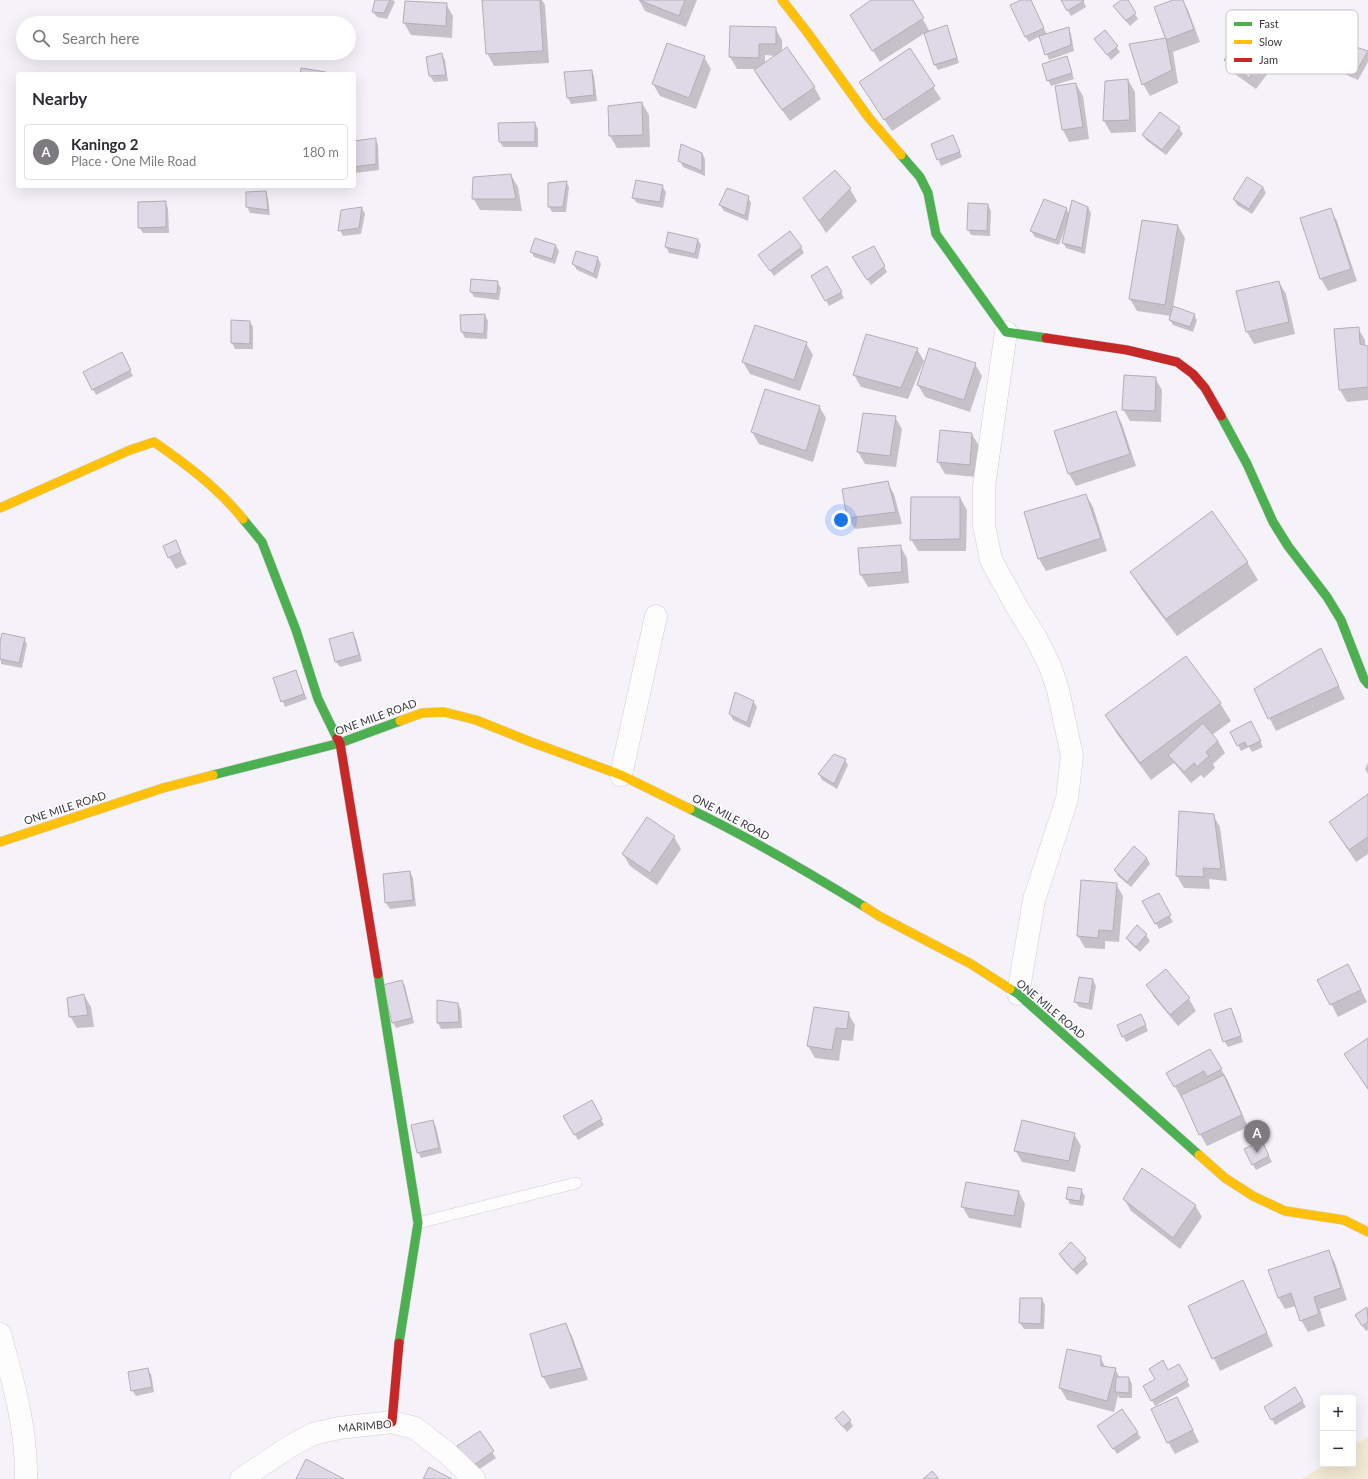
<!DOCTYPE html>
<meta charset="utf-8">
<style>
:root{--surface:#fff;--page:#f7f7f7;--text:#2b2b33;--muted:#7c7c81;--line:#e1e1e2;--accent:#7d7a80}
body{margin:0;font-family:Lato,sans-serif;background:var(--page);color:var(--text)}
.controls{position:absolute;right:12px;bottom:12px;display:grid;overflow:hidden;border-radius:4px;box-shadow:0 4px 16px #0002}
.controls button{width:36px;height:36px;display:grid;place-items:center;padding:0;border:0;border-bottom:1px solid var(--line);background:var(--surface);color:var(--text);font:20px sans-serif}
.you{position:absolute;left:841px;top:520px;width:14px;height:14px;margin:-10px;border:3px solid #fff;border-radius:50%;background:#1a73e8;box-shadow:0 0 0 6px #1a73e833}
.badge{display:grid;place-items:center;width:26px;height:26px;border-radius:50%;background:var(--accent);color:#fff;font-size:13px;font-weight:700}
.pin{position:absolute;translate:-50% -33px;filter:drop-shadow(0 1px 2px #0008)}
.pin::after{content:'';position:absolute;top:21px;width:14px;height:12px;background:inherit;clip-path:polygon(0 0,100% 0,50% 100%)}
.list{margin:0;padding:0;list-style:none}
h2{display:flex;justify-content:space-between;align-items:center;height:52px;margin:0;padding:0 16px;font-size:17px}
h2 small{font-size:13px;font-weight:400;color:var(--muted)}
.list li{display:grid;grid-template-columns:26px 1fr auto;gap:12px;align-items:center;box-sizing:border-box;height:56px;margin:0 8px 8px;padding:0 8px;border:1px solid var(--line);border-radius:4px}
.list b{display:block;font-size:15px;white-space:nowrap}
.list p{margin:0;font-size:13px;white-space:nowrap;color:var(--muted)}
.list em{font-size:13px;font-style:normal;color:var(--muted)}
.icon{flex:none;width:22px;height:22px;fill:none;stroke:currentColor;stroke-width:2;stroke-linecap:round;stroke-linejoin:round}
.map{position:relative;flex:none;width:1368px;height:1479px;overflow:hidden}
.search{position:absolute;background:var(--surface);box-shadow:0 4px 16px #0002;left:16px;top:16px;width:340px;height:44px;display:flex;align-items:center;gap:10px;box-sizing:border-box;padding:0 14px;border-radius:22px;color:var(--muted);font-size:15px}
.panel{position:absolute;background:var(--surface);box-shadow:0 4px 16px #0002;left:16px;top:72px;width:340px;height:116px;border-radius:4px}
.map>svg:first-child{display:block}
.green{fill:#f2e9d4}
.shadow{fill:#0003;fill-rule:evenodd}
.building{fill:#dfd8e6;stroke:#b2aeb5}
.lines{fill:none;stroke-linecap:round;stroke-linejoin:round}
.lane-casing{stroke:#d1ced4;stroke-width:12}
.street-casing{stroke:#d1ced4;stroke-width:23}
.fast-casing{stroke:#d1ced4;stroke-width:10}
.slow-casing{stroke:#d1ced4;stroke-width:10}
.jam-casing{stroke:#d1ced4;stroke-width:10}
.lane{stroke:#fefdfe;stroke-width:11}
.street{stroke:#fefdfe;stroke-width:22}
.fast{stroke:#4caf50;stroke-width:9}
.slow{stroke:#ffc107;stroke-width:9}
.jam{stroke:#c62828;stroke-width:9}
.labels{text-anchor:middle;stroke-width:3;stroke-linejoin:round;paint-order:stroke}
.street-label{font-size:11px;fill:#3c393f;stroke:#fff}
.key{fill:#fff;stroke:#c4c4c5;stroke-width:1}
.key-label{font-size:11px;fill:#3c393f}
</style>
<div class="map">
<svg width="1368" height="1479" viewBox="0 0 1368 1479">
<rect width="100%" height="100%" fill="#f6f2fa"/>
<polygon class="green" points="1368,1437 1368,1479 1302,1479 1326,1464 1353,1464 1353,1446"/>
<g class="shadow">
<polygon points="376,0 393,0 395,2 387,19 377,17 373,12"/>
<polygon points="483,0 542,0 545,5 549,63 494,66 487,53"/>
<polygon points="639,0 697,0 686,27 645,11"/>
<polygon points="873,0 912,0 930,32 946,27 949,32 959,63 938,70 935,65 925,33 880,62 858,27"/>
<polygon points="1023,0 1031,0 1047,35 1068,28 1071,34 1074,51 1049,60 1040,36 1029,42 1025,36"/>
<polygon points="1062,0 1083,0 1086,7 1071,16"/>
<polygon points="1123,0 1126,0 1138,19 1130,26 1114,7"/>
<polygon points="1176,0 1182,0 1188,10 1200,42 1173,52 1178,83 1150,96 1143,84 1130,45 1167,39"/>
<polygon points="406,2 446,4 453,16 452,38 411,35 404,23"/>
<path d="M 775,28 L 782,40 L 782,52 L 814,87 L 821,99 L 790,121 L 762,83 L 755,71 L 757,69 L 737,69 L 730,57 ZM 765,55 L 777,56 L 765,64 Z"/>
<polygon points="1105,32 1120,52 1111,60 1096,40"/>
<polygon points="1336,41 1368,53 1368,62 1358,80 1329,67 1325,61"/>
<polygon points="1270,49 1277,61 1256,89 1232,72 1225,60"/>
<polygon points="909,50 941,99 892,131 867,94"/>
<polygon points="441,54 445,60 448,81 434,82 430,76"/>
<polygon points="704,57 711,69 696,109 660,96 653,84"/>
<polygon points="1066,57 1069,63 1074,79 1051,86 1048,80"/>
<polygon points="591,71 594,76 597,101 571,104 568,98"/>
<polygon points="1128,80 1135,92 1136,132 1111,133 1104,121"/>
<polygon points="1076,84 1083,96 1089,139 1069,142 1063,130"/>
<polygon points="642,103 649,115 650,147 617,148 610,136"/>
<polygon points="1160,113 1179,128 1183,134 1166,155 1146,140 1143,135"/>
<polygon points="535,123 538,129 538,147 503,147 500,142"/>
<polygon points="953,136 962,157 941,166 932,144"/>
<polygon points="375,139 378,145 379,170 354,173 354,142"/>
<polygon points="702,153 705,159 705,176 683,167 680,161"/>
<polygon points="835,171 850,189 857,201 826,233 804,198"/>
<polygon points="511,175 518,187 522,211 480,210 473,198"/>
<polygon points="566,182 569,187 566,212 552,212 549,207"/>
<polygon points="662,186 666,192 663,208 637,203 633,198"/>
<polygon points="1263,187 1266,193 1252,214 1237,205 1234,199"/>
<polygon points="265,192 268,198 270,215 250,213 247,207 247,193"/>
<polygon points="748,197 751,203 748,221 724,211 720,205"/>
<polygon points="165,202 168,208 169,233 143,233 139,227"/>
<polygon points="988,205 991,211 990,236 971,235 968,229"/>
<polygon points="1088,207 1091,213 1085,254 1066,248 1063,242 1067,227 1066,226 1059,245 1035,237 1031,231 1066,209 1070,215"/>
<polygon points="362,208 365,214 361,234 343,236 340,230"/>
<polygon points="1330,209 1337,221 1357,281 1328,291 1321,279 1302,219"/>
<polygon points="1178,226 1185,238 1173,308 1194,315 1197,320 1193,332 1173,325 1170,320 1171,316 1137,311 1130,299"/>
<polygon points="698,240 701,245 698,259 669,253 666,247"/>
<polygon points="556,246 559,251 555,264 534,257 531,251"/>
<polygon points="801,247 804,253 774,276 763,261"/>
<polygon points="874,247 887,272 871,285 856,263"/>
<polygon points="598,258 601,264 597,279 577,270 573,264"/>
<polygon points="827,268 844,298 829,306 812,276"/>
<polygon points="497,282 501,288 499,300 474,297 471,292"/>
<polygon points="1279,282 1286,294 1295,334 1254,344 1247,332"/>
<polygon points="485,315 488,321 487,339 465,338 462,332"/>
<polygon points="232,321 250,322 253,327 253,349 235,349 232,343"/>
<polygon points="1358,328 1365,340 1365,346 1368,347 1368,400 1347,402 1340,390"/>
<polygon points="806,343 813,355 800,391 750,374 743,362"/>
<polygon points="917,349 924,361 908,399 861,387 854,375"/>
<polygon points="929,349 975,364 982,376 970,412 925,397 918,385"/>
<polygon points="124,359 133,376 96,395 84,373"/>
<polygon points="1155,378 1162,390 1161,422 1130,421 1123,409"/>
<polygon points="819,406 826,418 813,462 759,444 752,432"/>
<polygon points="1116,412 1122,424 1136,466 1076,486 1069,474 1055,431"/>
<polygon points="895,417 902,429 896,467 865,464 858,452"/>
<polygon points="972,434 979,446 976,477 945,474 938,462"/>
<polygon points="887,482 894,494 902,524 855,529 848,517"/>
<polygon points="1086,495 1093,507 1107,551 1046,571 1039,559 1025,512"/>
<polygon points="960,498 967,510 966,551 918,551 911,539"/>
<polygon points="1212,512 1247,562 1258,580 1177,636 1142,590 1131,572"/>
<polygon points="176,542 187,564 176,569 169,557"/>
<polygon points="900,546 907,558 909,583 868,587 861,575"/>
<polygon points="352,633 356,639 362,661 340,667 336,662"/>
<polygon points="24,639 27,644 22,668 1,664 0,646"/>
<polygon points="1321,649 1345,699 1276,731 1255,690"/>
<polygon points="295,671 307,699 285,707 274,679"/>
<polygon points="753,701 757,707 750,728 733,720 730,714"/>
<polygon points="1220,703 1231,721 1212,735 1218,741 1225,753 1213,764 1215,768 1204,778 1201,775 1191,783 1174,763 1151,780 1117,734 1106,716"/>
<polygon points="1254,728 1263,747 1252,752 1249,747 1241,751 1238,745"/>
<polygon points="845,760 848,765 837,789 822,780 819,774"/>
<polygon points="1368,763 1368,774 1365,769"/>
<polygon points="1368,795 1368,854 1356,862 1330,823"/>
<polygon points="1213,815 1220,827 1227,881 1209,879 1210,889 1184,888 1177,876"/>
<polygon points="647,819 674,837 681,849 657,885 630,866 623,854"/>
<polygon points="1147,858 1150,864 1131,887 1118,876 1115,870"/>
<polygon points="410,872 413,878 416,906 390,909 386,903"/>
<polygon points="1116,884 1123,896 1119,942 1105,941 1105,949 1085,948 1078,936"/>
<polygon points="1158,894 1173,922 1159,929 1144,902"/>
<polygon points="1137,927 1146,935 1150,941 1140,952 1130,943 1127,938"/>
<polygon points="1166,970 1189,999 1196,1011 1178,1026 1154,997 1147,985"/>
<polygon points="1355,978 1367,1002 1338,1017 1319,980"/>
<polygon points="1093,980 1096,986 1092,1010 1079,1007 1075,1001"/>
<polygon points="402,981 405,986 414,1023 396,1028 393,1022"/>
<polygon points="84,995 91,1007 94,1027 77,1028 70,1016"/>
<polygon points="438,1001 458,1004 461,1010 462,1028 441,1029 438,1023"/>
<polygon points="1231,1009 1234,1015 1243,1042 1228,1047 1224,1041"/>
<polygon points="848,1013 855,1025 853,1041 842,1040 839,1061 815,1058 808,1046"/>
<polygon points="1144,1021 1148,1031 1126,1042 1123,1036"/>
<polygon points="1368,1039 1368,1090 1345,1054"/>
<polygon points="1210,1050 1228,1081 1248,1127 1207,1146 1200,1134 1183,1098 1182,1099 1168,1074"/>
<polygon points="592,1101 604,1125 578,1140 565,1116"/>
<polygon points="433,1121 436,1127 442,1153 421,1158 418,1152"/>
<polygon points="1074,1134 1081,1146 1075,1172 1022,1162 1015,1150"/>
<polygon points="1265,1148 1272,1162 1256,1170 1253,1165"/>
<polygon points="1081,1190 1085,1196 1083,1206 1070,1204 1067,1198"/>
<polygon points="1019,1192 1025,1204 1021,1228 969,1218 962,1206"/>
<polygon points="1124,1199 1195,1205 1202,1217 1180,1249 1131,1211"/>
<polygon points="1328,1251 1335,1263 1347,1300 1320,1309 1325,1326 1308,1332 1301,1320 1296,1306 1285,1309 1278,1297"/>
<polygon points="1060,1254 1085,1259 1088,1264 1077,1275 1063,1260"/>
<polygon points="1249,1293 1273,1346 1220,1371 1189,1307"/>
<polygon points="1042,1299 1045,1305 1044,1329 1024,1329 1020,1323"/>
<polygon points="1367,1308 1368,1310 1368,1330 1366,1331 1359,1321"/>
<polygon points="565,1324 572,1336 588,1380 550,1389 543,1377 531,1335"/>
<polygon points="1100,1357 1106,1368 1115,1369 1120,1378 1129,1378 1132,1384 1132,1398 1119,1398 1118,1395 1114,1412 1067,1400 1060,1388"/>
<polygon points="1179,1366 1190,1386 1155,1406 1144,1386"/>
<polygon points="147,1369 151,1374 154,1392 136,1396 132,1390"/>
<polygon points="1295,1389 1306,1407 1275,1425 1265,1407"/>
<polygon points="1177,1398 1199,1442 1175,1454 1168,1442"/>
<polygon points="836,1418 850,1421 853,1426 847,1432"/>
<polygon points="1102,1432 1137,1432 1141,1438 1117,1454"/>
<polygon points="480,1433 496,1458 475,1472 462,1452"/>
</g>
<g class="building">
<polygon points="375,0 390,0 384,13 372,12"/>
<polygon points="482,0 540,0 543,51 486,54"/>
<polygon points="639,0 685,0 679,16"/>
<polygon points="871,0 913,0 924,18 872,51 850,15"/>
<polygon points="1021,0 1031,0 1044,28 1025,37 1010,5"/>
<polygon points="1061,0 1083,0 1084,1 1067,11"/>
<polygon points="1121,0 1128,0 1136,13 1126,21 1113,6"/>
<polygon points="1173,0 1183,0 1194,29 1166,40 1154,7"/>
<polygon points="405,1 447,3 446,26 403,23"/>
<polygon points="947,25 957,58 934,65 924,33"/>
<polygon points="730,26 776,27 776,44 759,44 759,58 729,57"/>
<polygon points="1069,27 1071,45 1045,55 1039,36"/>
<polygon points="1105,30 1118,46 1107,55 1094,39"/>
<polygon points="1246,30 1271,48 1249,78 1224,60"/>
<polygon points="1166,38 1172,70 1142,85 1129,44"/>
<polygon points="1335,40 1368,51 1355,74 1324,61"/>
<polygon points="667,43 705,56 689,98 652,84"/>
<polygon points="787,47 815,87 782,110 754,70"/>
<polygon points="910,48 935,86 884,120 859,82"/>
<polygon points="442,53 446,75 429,76 426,57"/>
<polygon points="1067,56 1072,73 1047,81 1042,64"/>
<polygon points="301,68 326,72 326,74 300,74"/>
<polygon points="592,70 594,95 567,98 564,72"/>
<polygon points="1128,79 1130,120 1103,121 1105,81"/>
<polygon points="1076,83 1083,127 1062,130 1055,86"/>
<polygon points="642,102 643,135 609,136 608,106"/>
<polygon points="1160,112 1180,127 1162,150 1142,135"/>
<polygon points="535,122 535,142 499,142 498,123"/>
<polygon points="953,135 960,152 937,160 931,144"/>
<polygon points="376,138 376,164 354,167 354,141"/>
<polygon points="681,144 702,153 702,171 678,161"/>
<polygon points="835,170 851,188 819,221 803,198"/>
<polygon points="511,174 516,199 472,199 473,177"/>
<polygon points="1247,177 1263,187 1249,209 1233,199"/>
<polygon points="636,180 663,185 660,202 632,198"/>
<polygon points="567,181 563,207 548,207 548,183"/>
<polygon points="727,188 749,196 745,216 719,205"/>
<polygon points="266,191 268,210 246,207 246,192"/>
<polygon points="1044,199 1067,208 1056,240 1030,231"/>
<polygon points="1072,200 1088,207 1082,248 1062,243"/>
<polygon points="166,201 166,227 138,228 138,202"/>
<polygon points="968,203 988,204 987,231 967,230"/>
<polygon points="362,207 359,228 338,231 341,210"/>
<polygon points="1331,208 1351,269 1320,279 1300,218"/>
<polygon points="1142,220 1178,225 1165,305 1129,299"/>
<polygon points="790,231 802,247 770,271 758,255"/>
<polygon points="668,232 698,239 695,254 665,247"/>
<polygon points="535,238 556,245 552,259 530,252"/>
<polygon points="874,246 885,266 867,280 852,257"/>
<polygon points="576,251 598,257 594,274 572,264"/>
<polygon points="827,266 842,292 825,301 811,276"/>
<polygon points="471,279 498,281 497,294 470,292"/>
<polygon points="1279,281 1289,322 1246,332 1236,291"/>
<polygon points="1173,306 1195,314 1190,327 1169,320"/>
<polygon points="485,314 484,334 461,332 460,315"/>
<polygon points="231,320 250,321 250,344 231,343"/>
<polygon points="755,325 807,342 794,380 742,362"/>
<polygon points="1359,327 1360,344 1368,346 1368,387 1339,390 1334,329"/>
<polygon points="866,334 918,348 901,388 853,375"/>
<polygon points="929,348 976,363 964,400 917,385"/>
<polygon points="122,352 131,370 92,390 83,372"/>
<polygon points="1124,375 1156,377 1155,411 1122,410"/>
<polygon points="765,389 820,406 806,451 751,432"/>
<polygon points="1116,411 1130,454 1068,474 1054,431"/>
<polygon points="863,413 896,416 890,456 857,452"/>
<polygon points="940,430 972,433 970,465 937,462"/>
<polygon points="888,481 896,512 847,518 842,489"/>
<polygon points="1086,494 1101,538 1038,559 1024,512"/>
<polygon points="911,497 960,497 960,539 910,540"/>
<polygon points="1212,511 1248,562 1166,619 1130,572"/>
<polygon points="176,540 181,552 168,558 163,546"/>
<polygon points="901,545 902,572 860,575 858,548"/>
<polygon points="353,632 359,655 335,662 329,639"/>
<polygon points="2,633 25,638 19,663 0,659 0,642"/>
<polygon points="1321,648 1339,686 1268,719 1254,689"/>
<polygon points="1186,656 1221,703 1140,763 1105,715"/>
<polygon points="296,670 304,694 281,702 273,678"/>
<polygon points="735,692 754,701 747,723 729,714"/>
<polygon points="1251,721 1261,741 1247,747 1245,742 1237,746 1230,732"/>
<polygon points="1203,723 1218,741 1206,752 1209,756 1197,767 1194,763 1184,772 1168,755"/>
<polygon points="834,754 846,759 834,784 818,774"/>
<polygon points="1368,794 1368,837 1349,850 1329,822"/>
<polygon points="1179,811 1214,814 1221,869 1203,868 1204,877 1176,876"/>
<polygon points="647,817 675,836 650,873 622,854"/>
<polygon points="1134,846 1147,858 1127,882 1114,870"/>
<polygon points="410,871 413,900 385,903 383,874"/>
<polygon points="1081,880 1117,883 1113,931 1099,930 1098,938 1077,936"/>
<polygon points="1159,893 1171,915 1155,924 1142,901"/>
<polygon points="1137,925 1147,934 1136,947 1126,938"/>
<polygon points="1348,964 1361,990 1330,1005 1317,980"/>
<polygon points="1166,969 1190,998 1170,1015 1146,985"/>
<polygon points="1079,977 1093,979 1089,1004 1074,1002"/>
<polygon points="402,980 412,1018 392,1023 383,985"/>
<polygon points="84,994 88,1015 69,1017 67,998"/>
<polygon points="437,1000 458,1003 459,1022 437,1023"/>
<polygon points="814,1007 849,1012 847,1029 836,1028 832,1050 807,1046"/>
<polygon points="1231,1008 1241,1036 1223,1042 1214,1014"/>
<polygon points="1141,1014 1146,1025 1122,1037 1117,1025"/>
<polygon points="1368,1038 1368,1089 1344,1054"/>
<polygon points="1210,1049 1222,1069 1207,1077 1204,1071 1174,1087 1166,1073"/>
<polygon points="1224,1075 1242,1115 1199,1135 1181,1095"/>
<polygon points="592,1100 602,1119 574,1135 563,1116"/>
<polygon points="433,1120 439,1148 417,1153 411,1125"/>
<polygon points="1022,1120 1075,1133 1069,1161 1014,1151"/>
<polygon points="1262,1141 1269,1156 1252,1165 1244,1149"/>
<polygon points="1142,1168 1196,1205 1173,1238 1123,1199"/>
<polygon points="966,1182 1019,1191 1014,1216 961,1207"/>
<polygon points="1068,1187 1082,1189 1080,1201 1066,1199"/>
<polygon points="1071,1242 1086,1258 1073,1270 1059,1254"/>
<polygon points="1329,1250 1341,1288 1314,1297 1319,1314 1300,1321 1291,1293 1278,1298 1268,1270"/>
<polygon points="1243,1280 1267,1333 1212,1359 1188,1306"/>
<polygon points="1020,1298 1042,1298 1041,1324 1019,1323"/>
<polygon points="1367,1307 1368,1322 1362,1326 1355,1315"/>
<polygon points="566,1323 582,1368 542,1377 530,1334"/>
<polygon points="1067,1349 1101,1356 1101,1366 1116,1368 1107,1401 1059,1388"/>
<polygon points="1163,1360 1168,1370 1179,1364 1188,1380 1151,1401 1143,1386 1155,1379 1149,1369"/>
<polygon points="148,1368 152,1387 131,1391 128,1372"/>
<polygon points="1116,1377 1129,1377 1129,1393 1115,1392"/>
<polygon points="1295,1387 1303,1401 1271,1420 1264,1407"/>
<polygon points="1177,1397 1193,1430 1167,1443 1151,1409"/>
<polygon points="1122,1409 1138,1432 1113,1449 1097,1426"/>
<polygon points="843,1411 851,1420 843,1427 835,1418"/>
<polygon points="480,1431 494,1451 471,1467 457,1446"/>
<polygon points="306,1459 344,1479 296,1479"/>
<polygon points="429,1467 452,1479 423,1479"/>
<polygon points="932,1471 939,1479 923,1479"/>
</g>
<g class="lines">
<defs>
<polyline id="lane" points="418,1223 576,1183"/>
<g id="street">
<polyline points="1006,332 984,486 984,525 991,560 1018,609 1036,638 1050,666 1058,690 1072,756 1067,799 1034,900 1018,994"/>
<polyline points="621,775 656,616"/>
<path d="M 0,1334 C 13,1381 27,1429 26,1479"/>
<polyline points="241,1479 289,1447 313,1434 339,1428 392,1422 415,1428 446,1452 474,1479"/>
</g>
<g id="fast">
<polyline points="901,155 920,177 928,193 936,234 1006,332 1046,338"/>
<polyline points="1221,416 1247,464 1273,522 1288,546 1327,597 1341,620 1364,679 1368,684"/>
<polyline points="243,519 262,542 296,630 318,699 337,738"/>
<polyline points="213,775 340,743 400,721"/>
<path d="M 690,809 C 750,838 808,872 865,907"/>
<polyline points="378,974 418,1223 399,1343"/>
<polyline points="1010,989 1018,994 1199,1155"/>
</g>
<g id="slow">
<polyline points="782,0 807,32 869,118 901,155"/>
<path d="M 0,508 L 130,450 L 154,442 C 186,464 218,488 243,519"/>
<polyline points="400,721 422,713 444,712 476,720 531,742 621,775 690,809"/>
<polyline points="0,842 163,788 213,775"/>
<polyline points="865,907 879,916 971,964 1010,989"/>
<polyline points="1199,1155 1225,1178 1253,1196 1285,1211 1344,1220 1368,1232"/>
</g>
<g id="jam">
<polyline points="1046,338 1127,350 1177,362 1193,374 1205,388 1221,416"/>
<polyline points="337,738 340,743 378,974"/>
<polyline points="392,1422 399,1343"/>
</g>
</defs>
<use href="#lane" class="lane-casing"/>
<use href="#street" class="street-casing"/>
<use href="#fast" class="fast-casing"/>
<use href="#slow" class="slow-casing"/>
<use href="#jam" class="jam-casing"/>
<use href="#lane" class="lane"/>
<use href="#street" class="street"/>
<use href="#fast" class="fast"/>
<use href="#slow" class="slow"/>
<use href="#jam" class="jam"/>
</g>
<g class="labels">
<g class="street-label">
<text transform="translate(376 717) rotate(-20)" y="4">ONE MILE ROAD</text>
<text transform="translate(65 808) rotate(-18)" y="4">ONE MILE ROAD</text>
<text transform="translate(731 817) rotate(28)" y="4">ONE MILE ROAD</text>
<text transform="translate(1051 1009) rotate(40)" y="4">ONE MILE ROAD</text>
<text transform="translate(365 1426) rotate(-5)" y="4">MARIMBO</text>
</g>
</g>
<rect x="1226" y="10" width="132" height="64" rx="6" class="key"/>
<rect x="1234" y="22" width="18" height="4" fill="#4caf50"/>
<rect x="1234" y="40" width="18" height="4" fill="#ffc107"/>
<rect x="1234" y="58" width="18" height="4" fill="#c62828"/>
<g class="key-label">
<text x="1259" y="28">Fast</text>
<text x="1259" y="46">Slow</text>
<text x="1259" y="64">Jam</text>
</g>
</svg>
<div class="controls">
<button>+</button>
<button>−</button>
</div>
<div class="you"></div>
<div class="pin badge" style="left:1257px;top:1153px">A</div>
<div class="search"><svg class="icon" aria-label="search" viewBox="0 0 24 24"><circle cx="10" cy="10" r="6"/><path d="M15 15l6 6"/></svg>Search here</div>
<section class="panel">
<h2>Nearby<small></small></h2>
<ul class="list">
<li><span class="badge">A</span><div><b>Kaningo 2</b><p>Place · One Mile Road</p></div><em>180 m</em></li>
</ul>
</section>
</div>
